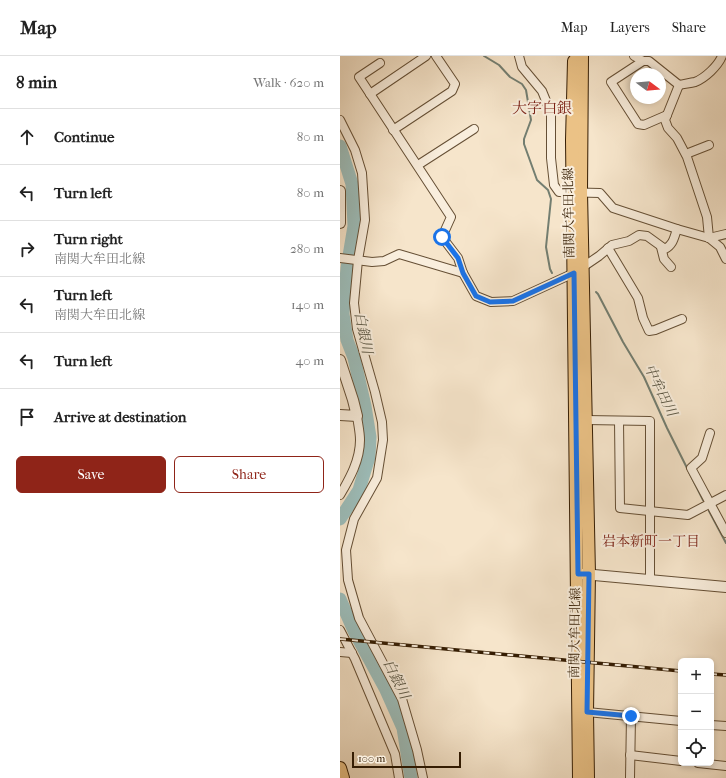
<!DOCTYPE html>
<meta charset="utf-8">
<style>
:root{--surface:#fff;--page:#f2f2f2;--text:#222;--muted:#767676;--line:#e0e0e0;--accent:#8f2418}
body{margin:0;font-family:"IM FELL French Canon","Noto Serif JP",serif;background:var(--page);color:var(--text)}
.controls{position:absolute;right:12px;bottom:12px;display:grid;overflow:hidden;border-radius:6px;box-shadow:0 2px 6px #0003}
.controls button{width:36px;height:36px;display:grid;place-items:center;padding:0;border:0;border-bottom:1px solid var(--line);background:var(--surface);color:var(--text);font:20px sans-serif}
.compass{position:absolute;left:290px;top:12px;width:36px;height:36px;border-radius:50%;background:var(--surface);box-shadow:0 2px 6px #0003;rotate:106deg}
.scale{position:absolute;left:12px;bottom:10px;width:109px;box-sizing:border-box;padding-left:4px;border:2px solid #351d03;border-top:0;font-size:11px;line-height:14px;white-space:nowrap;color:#351d03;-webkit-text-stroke:3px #f9eedd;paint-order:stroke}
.stop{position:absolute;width:12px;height:12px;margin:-9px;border:3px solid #1a73e8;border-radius:50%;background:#fff}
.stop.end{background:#1a73e8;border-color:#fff;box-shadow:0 1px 4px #0008}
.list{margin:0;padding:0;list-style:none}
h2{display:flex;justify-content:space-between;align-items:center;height:52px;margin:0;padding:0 16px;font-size:17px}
h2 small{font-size:13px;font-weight:400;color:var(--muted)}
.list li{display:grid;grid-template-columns:26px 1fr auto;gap:12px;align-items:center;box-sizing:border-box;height:56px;padding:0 16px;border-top:1px solid var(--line)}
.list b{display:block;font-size:15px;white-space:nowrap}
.list p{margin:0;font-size:13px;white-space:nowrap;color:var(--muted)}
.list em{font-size:13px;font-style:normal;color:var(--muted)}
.actions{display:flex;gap:8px;padding:12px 16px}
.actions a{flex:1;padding:9px 0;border:1px solid var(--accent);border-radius:6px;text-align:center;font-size:14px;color:var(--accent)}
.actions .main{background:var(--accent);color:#fff}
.icon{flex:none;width:22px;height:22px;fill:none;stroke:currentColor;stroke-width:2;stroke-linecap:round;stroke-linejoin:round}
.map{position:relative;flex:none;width:386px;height:722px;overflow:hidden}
header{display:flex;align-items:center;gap:24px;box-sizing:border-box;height:56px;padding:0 20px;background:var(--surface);border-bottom:1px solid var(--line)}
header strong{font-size:19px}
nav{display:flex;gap:22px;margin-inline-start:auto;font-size:14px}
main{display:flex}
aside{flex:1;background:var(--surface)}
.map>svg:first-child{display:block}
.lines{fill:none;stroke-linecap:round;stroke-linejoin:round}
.stream{stroke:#737e71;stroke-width:2}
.river{stroke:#9dbebb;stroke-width:13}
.minor-casing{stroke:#654f35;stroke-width:10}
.tertiary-casing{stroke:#654f35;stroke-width:12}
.primary-casing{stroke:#351d03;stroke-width:14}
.minor{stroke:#f9eedd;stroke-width:8}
.tertiary{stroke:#f9eedd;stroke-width:10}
.primary{stroke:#ebc286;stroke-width:12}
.rail-casing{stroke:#351d03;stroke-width:3.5}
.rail{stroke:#f9eedd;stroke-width:2;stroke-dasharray:6;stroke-linecap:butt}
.route{stroke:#1a73e8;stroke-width:5}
.labels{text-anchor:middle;stroke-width:4;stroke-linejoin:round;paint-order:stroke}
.street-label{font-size:13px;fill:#351d03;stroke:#f9eedd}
.water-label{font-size:14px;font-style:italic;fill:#595543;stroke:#f9eedd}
.neighbourhood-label{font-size:14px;fill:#7a1f14;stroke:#f9eedd}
.quarter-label{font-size:15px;fill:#7a1f14;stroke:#f9eedd}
</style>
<header>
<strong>Map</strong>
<nav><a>Map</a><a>Layers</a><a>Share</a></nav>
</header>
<main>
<aside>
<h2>8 min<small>Walk · 620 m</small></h2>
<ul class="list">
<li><svg class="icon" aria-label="ahead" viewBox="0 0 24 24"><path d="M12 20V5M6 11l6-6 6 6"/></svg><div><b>Continue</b></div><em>80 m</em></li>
<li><svg class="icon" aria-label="left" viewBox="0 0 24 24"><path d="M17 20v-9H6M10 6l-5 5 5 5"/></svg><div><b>Turn left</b></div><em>80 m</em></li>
<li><svg class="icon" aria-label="right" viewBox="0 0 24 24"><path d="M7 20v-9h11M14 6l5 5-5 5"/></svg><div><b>Turn right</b><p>南関大牟田北線</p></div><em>280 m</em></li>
<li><svg class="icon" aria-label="left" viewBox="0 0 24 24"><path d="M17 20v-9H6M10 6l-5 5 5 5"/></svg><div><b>Turn left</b><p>南関大牟田北線</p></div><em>140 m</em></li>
<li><svg class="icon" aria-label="left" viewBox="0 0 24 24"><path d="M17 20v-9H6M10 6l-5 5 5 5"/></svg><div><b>Turn left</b></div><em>40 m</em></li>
<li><svg class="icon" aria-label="arrive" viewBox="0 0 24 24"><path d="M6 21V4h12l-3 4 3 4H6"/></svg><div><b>Arrive at destination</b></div></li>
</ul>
<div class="actions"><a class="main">Save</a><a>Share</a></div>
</aside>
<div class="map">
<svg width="386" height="722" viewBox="0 0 386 722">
<rect width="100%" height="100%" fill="#f6e5cb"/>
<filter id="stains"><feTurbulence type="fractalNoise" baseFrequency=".005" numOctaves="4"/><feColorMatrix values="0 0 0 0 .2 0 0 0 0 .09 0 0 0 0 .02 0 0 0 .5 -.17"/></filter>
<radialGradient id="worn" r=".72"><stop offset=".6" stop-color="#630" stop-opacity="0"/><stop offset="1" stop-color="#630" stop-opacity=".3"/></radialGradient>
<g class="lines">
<g class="stream">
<polyline points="144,0 159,9 170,21 182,28 186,34 191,64 184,83 184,88 197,124 208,134 211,143 206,191 210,213 212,217"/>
<polyline points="256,236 258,238 283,286 304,321 327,372 363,444"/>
<polyline points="369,455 386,487"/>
</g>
<g class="river">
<polyline points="0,90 12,128 14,170 7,212 3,258 7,284 14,302 25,350 30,381 29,401 19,434 0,463"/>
<polyline points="0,543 14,575 46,634 63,672 71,722"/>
</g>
<defs>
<g id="minor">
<polyline points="179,0 182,11 202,35 211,57 211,102 214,129 219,136 260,137 273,152 337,173 369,182 380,191 386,203"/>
<polyline points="294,0 303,5 309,5 339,29"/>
<polyline points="303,5 271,26 298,68 304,69 327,59"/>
<path d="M 40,7 L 19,21 L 111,161 L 102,181 L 118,202 L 123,217 L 136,240 L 151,246 L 173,245 L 234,217 L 259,200 L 272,189 L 289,185 L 299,179 L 307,180 L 325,193 C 333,189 334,182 337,173"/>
<polyline points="339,29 325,64 328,72 337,82 347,101 367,161 369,182"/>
<path d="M 339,29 C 344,28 350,27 355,26 C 365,22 378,10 382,0"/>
<polyline points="30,38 86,0"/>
<polyline points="0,64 15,94 22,117 25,164 18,204 14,247 17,273 35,336 42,366 43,384 37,422 14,463 6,494 8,524 19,562 62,643 77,694 83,722"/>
<polyline points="53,74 112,35 115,28 96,0"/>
<polyline points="346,98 369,89"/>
<polyline points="78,109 134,73"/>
<polyline points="369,182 386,178"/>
<polyline points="321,191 324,203 331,211"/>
<polyline points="268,192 298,242 303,262 309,275 315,274 342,263"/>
<polyline points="0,202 32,206 44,205 59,198 123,217"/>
<polyline points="246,364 310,365 310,524"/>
<polyline points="279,365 280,452 348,459 386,439"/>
<polyline points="370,377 362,402 351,412 386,477"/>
<path d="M 0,439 C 10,422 20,404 20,384 C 20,376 18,368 17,360"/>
<polyline points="0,574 15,603 55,698 59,722"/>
<polyline points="0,596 12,597"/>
<polyline points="247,656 341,665"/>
<polyline points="371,669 386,670"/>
<polyline points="290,699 341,705"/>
<polyline points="358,707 386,710"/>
<polyline points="290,722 291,660"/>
</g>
<g id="tertiary">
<polyline points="0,135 0,167"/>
<polyline points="0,304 13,344 17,360 0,359"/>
<polyline points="243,518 386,531"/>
</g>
<g id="primary">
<polyline points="242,0 241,136 249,518 247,656 248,722"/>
<polyline points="234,5 232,84 239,722"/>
<polyline points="0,712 3,722"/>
</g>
</defs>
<use href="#minor" class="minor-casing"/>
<use href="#tertiary" class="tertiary-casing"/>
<use href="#primary" class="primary-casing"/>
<use href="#minor" class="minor"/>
<use href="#tertiary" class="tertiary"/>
<use href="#primary" class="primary"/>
<defs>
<g id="rail">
<polyline points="0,583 341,615"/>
<polyline points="371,618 386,619"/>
</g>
</defs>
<use href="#rail" class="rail-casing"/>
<use href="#rail" class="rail"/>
</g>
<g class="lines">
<polyline class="route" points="102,181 118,202 123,217 136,240 150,246 173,245 234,217 238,518 249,518 247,656 291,660"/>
</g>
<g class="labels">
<g class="street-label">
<text transform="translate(228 157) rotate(-91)" y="5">南関大牟田北線</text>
<text transform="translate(234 577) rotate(-89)" y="5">南関大牟田北線</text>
</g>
<g class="water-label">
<text transform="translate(24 277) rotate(79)" y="5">白銀川</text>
<text transform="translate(321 334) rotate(64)" y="5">中牟田川</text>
<text transform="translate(57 623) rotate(64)" y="5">白銀川</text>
</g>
<g class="neighbourhood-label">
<text x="311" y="490">岩本新町一丁目</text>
</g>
<g class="quarter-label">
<text x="202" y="57">大字白銀</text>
</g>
</g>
<rect width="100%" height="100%" filter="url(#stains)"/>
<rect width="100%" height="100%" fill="url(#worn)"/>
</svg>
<div class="controls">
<button>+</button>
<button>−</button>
<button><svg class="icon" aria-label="locate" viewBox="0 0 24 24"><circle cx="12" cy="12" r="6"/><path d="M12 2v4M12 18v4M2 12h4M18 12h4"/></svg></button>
</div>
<svg class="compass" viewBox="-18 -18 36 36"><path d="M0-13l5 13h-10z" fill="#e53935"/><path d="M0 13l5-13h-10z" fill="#767676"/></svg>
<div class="scale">100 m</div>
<div class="stop" style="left:102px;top:181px"></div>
<div class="stop end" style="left:291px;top:660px"></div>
</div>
</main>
